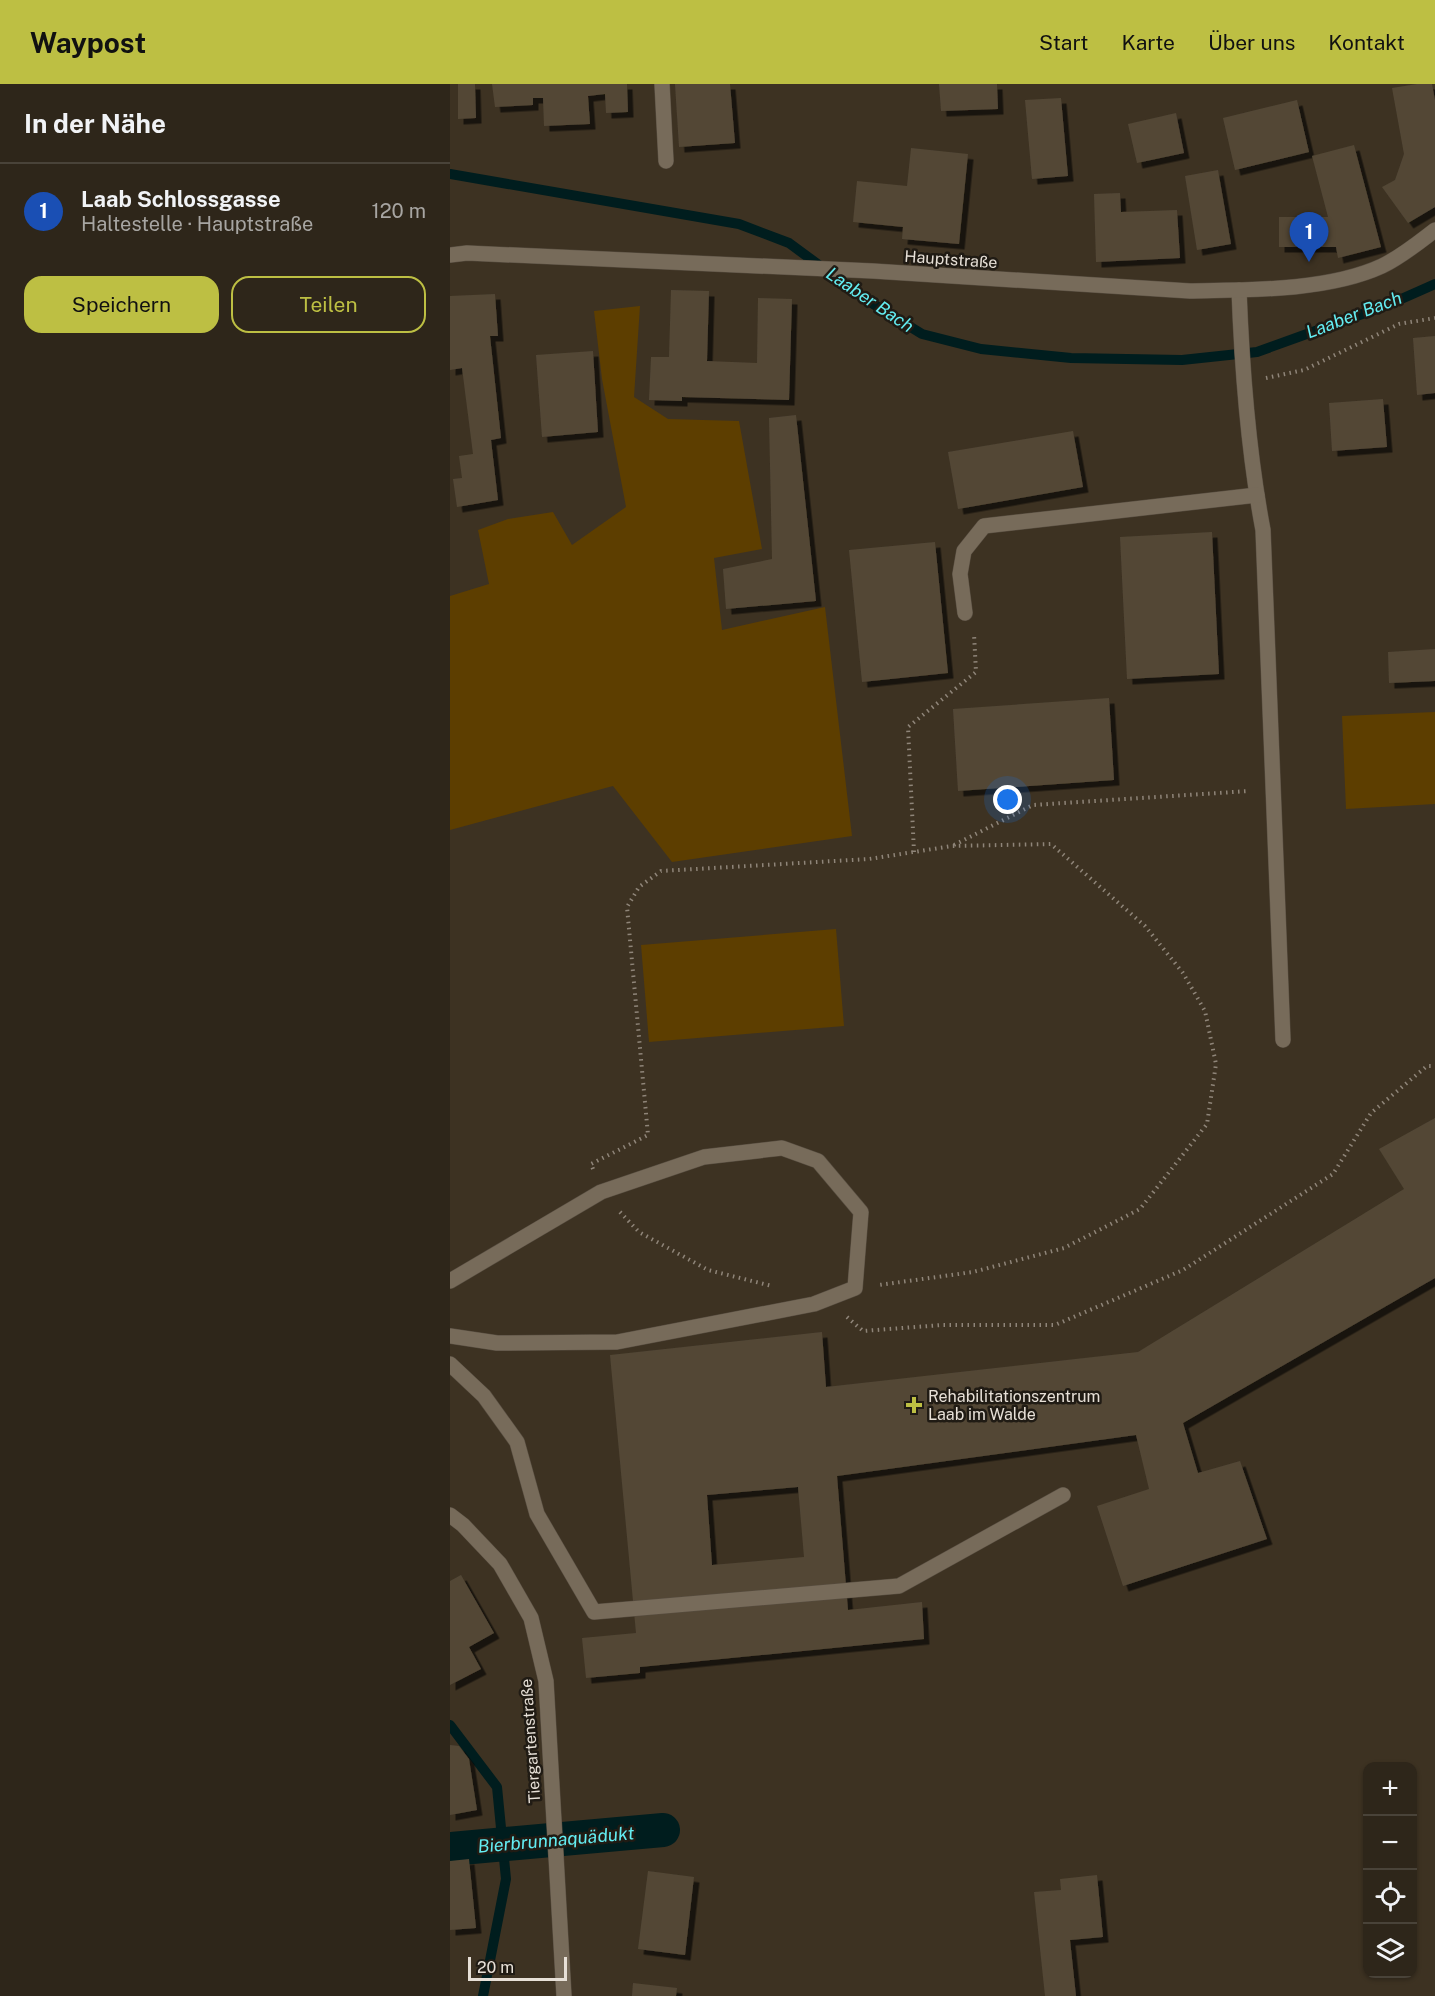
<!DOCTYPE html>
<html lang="de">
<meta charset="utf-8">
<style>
:root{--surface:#2e261a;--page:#362e23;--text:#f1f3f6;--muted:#a7a5a2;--line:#494339;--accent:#bdbf43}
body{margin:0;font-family:"Public Sans",sans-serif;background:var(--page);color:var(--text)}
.controls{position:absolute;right:18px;bottom:18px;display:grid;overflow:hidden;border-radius:12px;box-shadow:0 2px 4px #0004}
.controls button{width:54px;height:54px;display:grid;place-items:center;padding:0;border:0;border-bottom:2px solid var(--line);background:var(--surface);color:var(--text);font:30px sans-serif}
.scale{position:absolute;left:18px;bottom:15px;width:99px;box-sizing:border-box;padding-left:6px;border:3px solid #e7e0d7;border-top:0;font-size:16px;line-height:21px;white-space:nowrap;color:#e7e0d7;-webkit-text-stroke:4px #201b14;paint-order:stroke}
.you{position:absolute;left:558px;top:716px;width:21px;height:21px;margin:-15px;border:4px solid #fff;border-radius:50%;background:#1a73e8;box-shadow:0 0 0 9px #1a73e833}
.badge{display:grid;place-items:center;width:39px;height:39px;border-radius:50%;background:var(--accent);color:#fff;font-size:20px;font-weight:700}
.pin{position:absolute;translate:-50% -50px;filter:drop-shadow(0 2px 3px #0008)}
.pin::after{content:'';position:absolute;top:32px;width:21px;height:18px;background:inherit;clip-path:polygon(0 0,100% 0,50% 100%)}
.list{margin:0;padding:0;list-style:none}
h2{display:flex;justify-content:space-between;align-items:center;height:78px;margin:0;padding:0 24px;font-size:26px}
h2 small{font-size:20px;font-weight:400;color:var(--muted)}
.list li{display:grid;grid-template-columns:39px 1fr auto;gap:18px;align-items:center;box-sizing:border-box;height:96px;padding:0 24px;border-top:2px solid var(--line)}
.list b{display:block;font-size:22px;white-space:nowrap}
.list p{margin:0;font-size:20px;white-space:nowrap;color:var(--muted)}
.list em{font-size:20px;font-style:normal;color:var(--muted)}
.actions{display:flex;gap:12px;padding:18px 24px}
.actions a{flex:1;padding:14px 0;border:2px solid var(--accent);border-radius:18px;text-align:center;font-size:21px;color:var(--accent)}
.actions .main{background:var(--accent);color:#111}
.icon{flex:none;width:33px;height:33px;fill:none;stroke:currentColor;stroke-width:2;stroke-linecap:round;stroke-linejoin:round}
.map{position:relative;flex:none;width:985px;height:1912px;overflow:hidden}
header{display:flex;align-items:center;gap:36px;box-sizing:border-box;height:84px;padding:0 30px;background:var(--accent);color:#111}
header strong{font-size:28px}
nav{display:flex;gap:33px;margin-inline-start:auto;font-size:21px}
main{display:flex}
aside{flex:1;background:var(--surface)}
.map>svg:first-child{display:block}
.green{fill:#5d3e00}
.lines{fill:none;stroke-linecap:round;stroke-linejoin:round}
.stream{stroke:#001d1e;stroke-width:10}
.canal{stroke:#001d1e;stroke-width:34}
.building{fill:#524736;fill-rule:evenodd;filter:url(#shadow)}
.service-casing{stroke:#574d40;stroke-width:16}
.minor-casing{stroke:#574d40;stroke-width:16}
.path{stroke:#8f8579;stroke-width:4;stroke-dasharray:1.5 4.5;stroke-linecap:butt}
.service{stroke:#776b5a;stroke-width:15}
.minor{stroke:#776b5a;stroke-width:15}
.poi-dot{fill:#bdbf43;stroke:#201b14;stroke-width:2}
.labels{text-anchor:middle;stroke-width:5;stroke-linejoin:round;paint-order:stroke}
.street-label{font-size:16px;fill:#e7e0d7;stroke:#201b14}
.poi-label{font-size:16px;fill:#e7e0d7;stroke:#201b14;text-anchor:start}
.water-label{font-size:18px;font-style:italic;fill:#63edf2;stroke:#201b14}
</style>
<header>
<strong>Waypost</strong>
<nav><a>Start</a><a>Karte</a><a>Über uns</a><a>Kontakt</a></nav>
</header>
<main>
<aside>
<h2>In der Nähe<small></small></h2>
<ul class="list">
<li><span class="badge" style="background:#1a4fb4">1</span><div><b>Laab Schlossgasse</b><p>Haltestelle · Hauptstraße</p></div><em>120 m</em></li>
</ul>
<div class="actions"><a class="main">Speichern</a><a>Teilen</a></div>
</aside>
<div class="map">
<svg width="985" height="1912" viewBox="0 0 985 1912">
<defs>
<filter id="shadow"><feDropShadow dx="5.5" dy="5.5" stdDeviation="0" flood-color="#0009"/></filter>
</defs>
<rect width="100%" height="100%" fill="#3d3222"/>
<g class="green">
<polygon points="190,222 184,313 218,335 289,337 312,465 264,474 272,546 375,523 402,752 222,778 163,702 0,746 0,512 39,500 28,446 58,435 103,428 122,461 176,423 152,295 144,227"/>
<polygon points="985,628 985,720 896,725 892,632"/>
<polygon points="386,845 394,942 199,958 191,861"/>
</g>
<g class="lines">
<g class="stream">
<polyline points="0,90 289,140 339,159 415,215 472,250 531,265 621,274 732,276 807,268 940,220 985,200"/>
<polyline points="0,1641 47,1703 56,1795 33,1912"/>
</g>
<polyline class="canal" points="0,1765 213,1746"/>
</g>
<g class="building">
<polygon points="8,0 25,0 26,34 8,35"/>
<polygon points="42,0 177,0 178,28 156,29 155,10 138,12 140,40 94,42 93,14 83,14 83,21 45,23"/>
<polygon points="225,0 280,0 285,59 229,63"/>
<polygon points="489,0 547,0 548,25 491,27"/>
<polygon points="967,0 982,0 985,16 985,123 958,139 932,103 945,96 954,70 942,4"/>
<polygon points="611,14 618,92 582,95 575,16"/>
<polygon points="847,16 859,68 785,86 773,34"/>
<polygon points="726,29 734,69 687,79 678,40"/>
<polygon points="904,61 931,163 888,174 886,163 829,163 829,133 878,133 862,72"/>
<polygon points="461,64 518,70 509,160 452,155 453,143 403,138 407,97 457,102"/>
<polygon points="768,86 781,160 747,166 735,92"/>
<polygon points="670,109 671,128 727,126 730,174 646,178 644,110"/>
<polygon points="221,206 259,207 257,277 307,279 308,214 342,215 339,316 232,313 232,317 199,316 201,273 219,273"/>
<polygon points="45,210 48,252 40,252 51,354 41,356 48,416 7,423 3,395 12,394 9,372 23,370 12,284 0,286 0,212"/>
<polygon points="985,252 985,309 967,311 963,254"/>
<polygon points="143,267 148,348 92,353 86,271"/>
<polygon points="933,315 937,363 882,367 879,319"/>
<polygon points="346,331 366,517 276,525 273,485 322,475 319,334"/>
<polygon points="623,347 633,403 508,425 498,368"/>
<polygon points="762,448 769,590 677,595 670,453"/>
<polygon points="485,458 498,589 412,598 399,466"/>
<polygon points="985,565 985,597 939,599 938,568"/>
<polygon points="659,614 664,696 508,707 503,625"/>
<path d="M 985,1034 L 985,1194 L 733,1339 L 748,1389 L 790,1377 L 817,1455 L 673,1502 L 647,1422 L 699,1405 L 686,1351 L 387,1392 L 398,1526 L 472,1518 L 474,1555 L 190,1583 L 190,1589 L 136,1594 L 132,1554 L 186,1549 L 160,1271 L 372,1248 L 376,1303 L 688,1268 L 954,1105 L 929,1065 ZM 348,1403 L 354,1473 L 262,1481 L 257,1411 Z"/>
<polygon points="11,1491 44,1549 19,1563 31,1585 0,1601 0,1497"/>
<polygon points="0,1661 9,1662 19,1675 27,1726 0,1731"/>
<polygon points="19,1775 26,1844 0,1846 0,1777"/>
<polygon points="198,1787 244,1793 235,1871 188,1865"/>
<polygon points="647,1791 653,1853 620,1856 626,1912 595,1912 584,1808 611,1806 610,1795"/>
<polygon points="183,1899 227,1904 226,1912 182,1912"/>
</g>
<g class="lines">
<defs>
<g id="service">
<polyline points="212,0 216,77"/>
<path d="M 789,206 C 792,286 798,367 813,446 L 833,956"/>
<polyline points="515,529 510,490 514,467 534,442 807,411"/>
<polyline points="0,1197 151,1108 254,1073 332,1064 368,1077 411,1128 405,1204 364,1220 167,1258 47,1259 0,1252"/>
<polyline points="0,1280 34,1312 67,1358 87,1430 144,1528 449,1502 613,1411"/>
</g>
<g id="minor">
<path d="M 0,171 L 17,169 L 423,187 L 740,207 C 798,206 878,207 932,182 C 951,173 968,159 985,146"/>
<polyline points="0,1431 13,1441 50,1480 81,1534 96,1597 114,1912"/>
</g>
</defs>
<use href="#service" class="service-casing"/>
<use href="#minor" class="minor-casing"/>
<g class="path">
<polyline points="816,294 854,286 949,240 985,234"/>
<polyline points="504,761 583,721 799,707"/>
<polyline points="464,768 458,643 526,588 524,550"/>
<polyline points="143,1085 141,1080 198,1051 177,823 189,803 211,787 419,775 502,762 601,760 695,842 733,889 755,927 766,980 757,1040 690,1125 614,1164 523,1188 429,1201"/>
<polyline points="170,1128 189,1148 258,1186 322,1202"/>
<polyline points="397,1233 413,1247 492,1241 605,1241 733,1186 883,1090 921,1029 977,982 985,982"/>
</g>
<use href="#service" class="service"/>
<use href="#minor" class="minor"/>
</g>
<path class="poi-dot" d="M461 1312h6v6h6v6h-6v6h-6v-6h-6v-6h6z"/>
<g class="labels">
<g class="street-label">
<text transform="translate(501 175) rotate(4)" y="6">Hauptstraße</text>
<text transform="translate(80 1657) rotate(-94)" y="6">Tiergartenstraße</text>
</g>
<g class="poi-label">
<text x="478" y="1318">Rehabilitationszentrum<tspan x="478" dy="18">Laab im Walde</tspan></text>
</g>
<g class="water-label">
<text transform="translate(420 216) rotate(34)" y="6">Laaber Bach</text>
<text transform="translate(904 231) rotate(-21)" y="6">Laaber Bach</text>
<text transform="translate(106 1756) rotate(-5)" y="6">Bierbrunnaquädukt</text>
</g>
</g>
</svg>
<div class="controls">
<button>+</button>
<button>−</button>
<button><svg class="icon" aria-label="locate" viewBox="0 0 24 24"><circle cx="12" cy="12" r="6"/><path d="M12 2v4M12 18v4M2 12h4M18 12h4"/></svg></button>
<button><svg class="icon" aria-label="layers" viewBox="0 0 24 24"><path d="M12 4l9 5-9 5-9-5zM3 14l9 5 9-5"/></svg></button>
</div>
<div class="scale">20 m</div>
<div class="you"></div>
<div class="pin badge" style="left:859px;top:178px;background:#1a4fb4">1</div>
</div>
</main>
